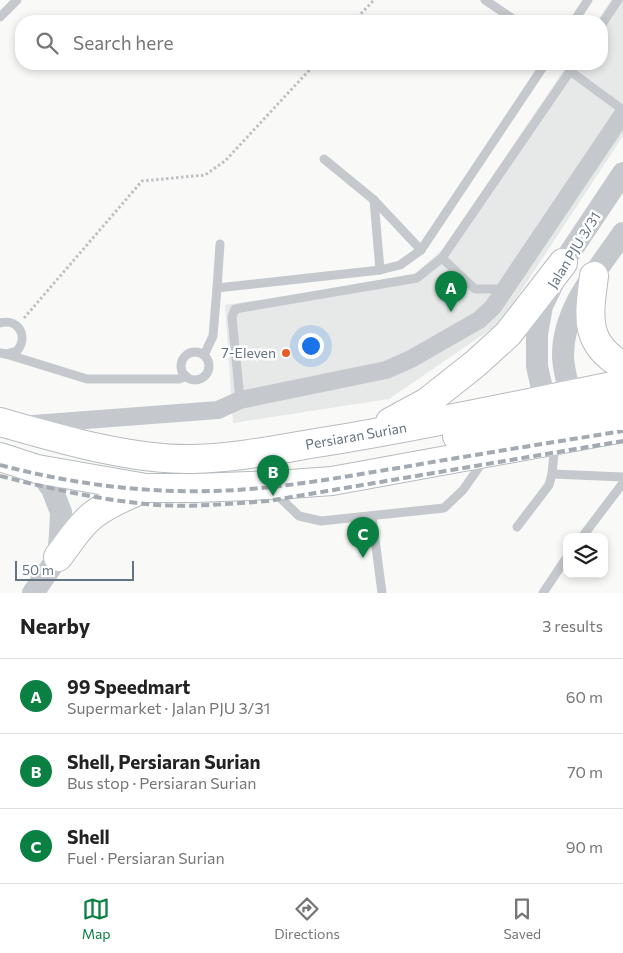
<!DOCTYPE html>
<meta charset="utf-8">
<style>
:root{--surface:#fff;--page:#f2f2f2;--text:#222;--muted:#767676;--line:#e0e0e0;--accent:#0b8043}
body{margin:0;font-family:Commissioner,sans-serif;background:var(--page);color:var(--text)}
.controls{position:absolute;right:15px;bottom:15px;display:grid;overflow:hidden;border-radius:10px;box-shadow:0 2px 8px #0003}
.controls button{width:45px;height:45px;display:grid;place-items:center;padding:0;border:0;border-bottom:1px solid var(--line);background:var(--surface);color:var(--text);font:25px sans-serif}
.scale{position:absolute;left:15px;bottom:12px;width:119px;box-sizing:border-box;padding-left:5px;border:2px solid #647483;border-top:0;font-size:14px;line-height:18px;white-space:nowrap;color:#647483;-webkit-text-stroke:4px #fff;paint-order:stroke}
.you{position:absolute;left:310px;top:345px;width:18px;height:18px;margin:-12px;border:4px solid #fff;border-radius:50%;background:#1a73e8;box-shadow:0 0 0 8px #1a73e833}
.badge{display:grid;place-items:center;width:32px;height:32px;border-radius:50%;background:var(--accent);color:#fff;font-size:16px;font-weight:700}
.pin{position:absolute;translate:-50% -41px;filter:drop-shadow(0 1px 2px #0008)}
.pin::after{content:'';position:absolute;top:26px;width:18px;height:15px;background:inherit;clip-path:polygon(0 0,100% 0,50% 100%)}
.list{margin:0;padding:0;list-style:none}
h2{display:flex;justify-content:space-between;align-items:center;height:65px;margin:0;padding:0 20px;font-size:21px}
h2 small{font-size:16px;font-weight:400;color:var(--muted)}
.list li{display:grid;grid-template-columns:32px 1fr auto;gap:15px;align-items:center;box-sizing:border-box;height:75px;padding:0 20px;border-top:1px solid var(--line)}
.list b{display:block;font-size:19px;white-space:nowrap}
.list p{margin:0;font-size:16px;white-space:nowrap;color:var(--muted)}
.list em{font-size:16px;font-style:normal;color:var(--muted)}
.icon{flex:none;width:28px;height:28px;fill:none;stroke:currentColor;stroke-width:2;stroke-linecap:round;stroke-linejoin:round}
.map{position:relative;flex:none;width:623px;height:593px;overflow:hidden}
.search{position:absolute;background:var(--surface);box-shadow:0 2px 8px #0003;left:15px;right:15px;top:15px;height:55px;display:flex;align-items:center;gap:12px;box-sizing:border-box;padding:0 18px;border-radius:20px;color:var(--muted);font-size:19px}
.sheet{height:290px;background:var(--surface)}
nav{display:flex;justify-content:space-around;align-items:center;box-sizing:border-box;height:70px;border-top:1px solid var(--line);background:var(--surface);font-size:14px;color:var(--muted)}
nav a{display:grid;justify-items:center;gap:2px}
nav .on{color:var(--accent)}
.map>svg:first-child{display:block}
.built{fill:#e7e9e8}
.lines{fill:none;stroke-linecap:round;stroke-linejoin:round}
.primary-casing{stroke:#b6bbbf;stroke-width:30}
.path{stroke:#bfc1c4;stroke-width:3;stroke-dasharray:2.5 2.5;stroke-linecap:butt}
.service{stroke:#c5c9cd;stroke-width:9}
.minor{stroke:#c5c9cd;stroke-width:18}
.tertiary{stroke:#c5c9cd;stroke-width:22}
.primary{stroke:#fff;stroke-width:28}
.rail{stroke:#a3aab1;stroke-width:4;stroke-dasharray:8 4;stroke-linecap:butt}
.poi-dot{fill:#e65f2b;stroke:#fff;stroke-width:2}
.labels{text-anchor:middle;stroke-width:5;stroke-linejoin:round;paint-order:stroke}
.street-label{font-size:14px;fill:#647483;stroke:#fff}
.poi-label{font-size:14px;fill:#647483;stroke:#fff;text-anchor:end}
</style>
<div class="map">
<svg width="623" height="593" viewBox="0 0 623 593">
<rect width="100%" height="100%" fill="#f9faf7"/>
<polygon class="built" points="611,0 623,0 623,136 500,323 389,399 233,423 225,305 411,277 443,249 568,64 602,64 602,21 597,21"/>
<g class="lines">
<defs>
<g id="primary">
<path d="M 594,276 C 589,316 583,343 623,366"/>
<path d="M 0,422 C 60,439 130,460 192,459 C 234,458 275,450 316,443 C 419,427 521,404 623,384"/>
<polyline points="390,422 427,402 475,364 508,334 563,263"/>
<polyline points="457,436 623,407"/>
<polyline points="0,457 37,469 146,488 196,488 276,485 332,481 623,428"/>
<path d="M 58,557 C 69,543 79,526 93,515 C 109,503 128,495 146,488"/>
</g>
</defs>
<use href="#primary" class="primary-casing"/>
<g class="path">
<polyline points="354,21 374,0"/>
<polyline points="24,318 142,181 205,175 225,161 315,64"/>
</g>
<g class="service">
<polyline points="485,0 516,21"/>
<polyline points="0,17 17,0"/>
<polyline points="574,21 588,0"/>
<polyline points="602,24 618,0"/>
<polyline points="570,71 623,110"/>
<polyline points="324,159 374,200 421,250"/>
<polyline points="374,200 380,270"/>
<polyline points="442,258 475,289 506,289"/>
<polyline points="217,288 220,244"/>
<path d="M 0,323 C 18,318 29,336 17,351 L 6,354 L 0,353"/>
<circle cx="195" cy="366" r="14"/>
<polyline points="6,354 87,379 179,379 186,376"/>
<polyline points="204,355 213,336 217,288 380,270 400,265 421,250 545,64"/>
<polyline points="240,400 232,317 235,309 417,278 442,258 575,64"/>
<polyline points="552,474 623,477"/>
<polyline points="272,490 299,516 321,521 444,508 463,490 484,460"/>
<polyline points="372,516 382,593"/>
<polyline points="517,527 549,485 552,474 555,443"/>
<polyline points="582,537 623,483"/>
<polyline points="543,593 567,557"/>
</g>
<polyline class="minor" points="33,424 218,410 240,400 386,370 411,359 479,320 493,307 623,114"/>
<g class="tertiary">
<path d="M 575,411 C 571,394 563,373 563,355 C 563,308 598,270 623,233"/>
<polyline points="548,416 537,366 537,334 542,306 563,263 623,173"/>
<polyline points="33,593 58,557 60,534 61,512 52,489 37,469"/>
</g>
<use href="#primary" class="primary"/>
<g class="rail">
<path d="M 0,465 C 68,483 140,493 210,491 C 273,490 336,478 398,468 C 473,455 548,443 623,431"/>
<path d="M 0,476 C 48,488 96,499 146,504 C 186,508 227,504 268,501 L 623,441"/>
</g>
</g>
<circle class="poi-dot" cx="286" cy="353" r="5"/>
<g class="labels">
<g class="street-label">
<text transform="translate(574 250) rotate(-58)" y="5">Jalan PJU 3/31</text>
<text transform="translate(356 436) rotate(-10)" y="5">Persiaran Surian</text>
</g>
<g class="poi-label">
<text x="276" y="358">7-Eleven</text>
</g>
</g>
</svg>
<div class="controls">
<button><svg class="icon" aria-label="layers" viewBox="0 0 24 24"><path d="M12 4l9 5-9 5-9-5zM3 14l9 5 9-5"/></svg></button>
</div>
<div class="scale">50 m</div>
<div class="you"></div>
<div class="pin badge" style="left:451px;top:312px">A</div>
<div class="pin badge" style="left:273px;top:496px">B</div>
<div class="pin badge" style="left:363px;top:558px">C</div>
<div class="search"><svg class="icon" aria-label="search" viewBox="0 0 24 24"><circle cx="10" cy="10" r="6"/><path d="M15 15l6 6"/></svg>Search here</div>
</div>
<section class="sheet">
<h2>Nearby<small>3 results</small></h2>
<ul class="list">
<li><span class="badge">A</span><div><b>99 Speedmart</b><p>Supermarket · Jalan PJU 3/31</p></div><em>60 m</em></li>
<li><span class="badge">B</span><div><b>Shell, Persiaran Surian</b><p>Bus stop · Persiaran Surian</p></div><em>70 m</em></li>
<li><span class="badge">C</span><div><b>Shell</b><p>Fuel · Persiaran Surian</p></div><em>90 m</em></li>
</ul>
</section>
<nav>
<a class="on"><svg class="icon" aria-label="map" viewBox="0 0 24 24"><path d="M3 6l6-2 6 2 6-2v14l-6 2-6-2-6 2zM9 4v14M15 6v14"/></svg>Map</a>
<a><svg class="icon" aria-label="directions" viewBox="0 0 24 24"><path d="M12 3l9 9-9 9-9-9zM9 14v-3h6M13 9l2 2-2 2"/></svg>Directions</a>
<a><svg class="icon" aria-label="saved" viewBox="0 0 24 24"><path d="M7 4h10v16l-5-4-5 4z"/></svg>Saved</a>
</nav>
